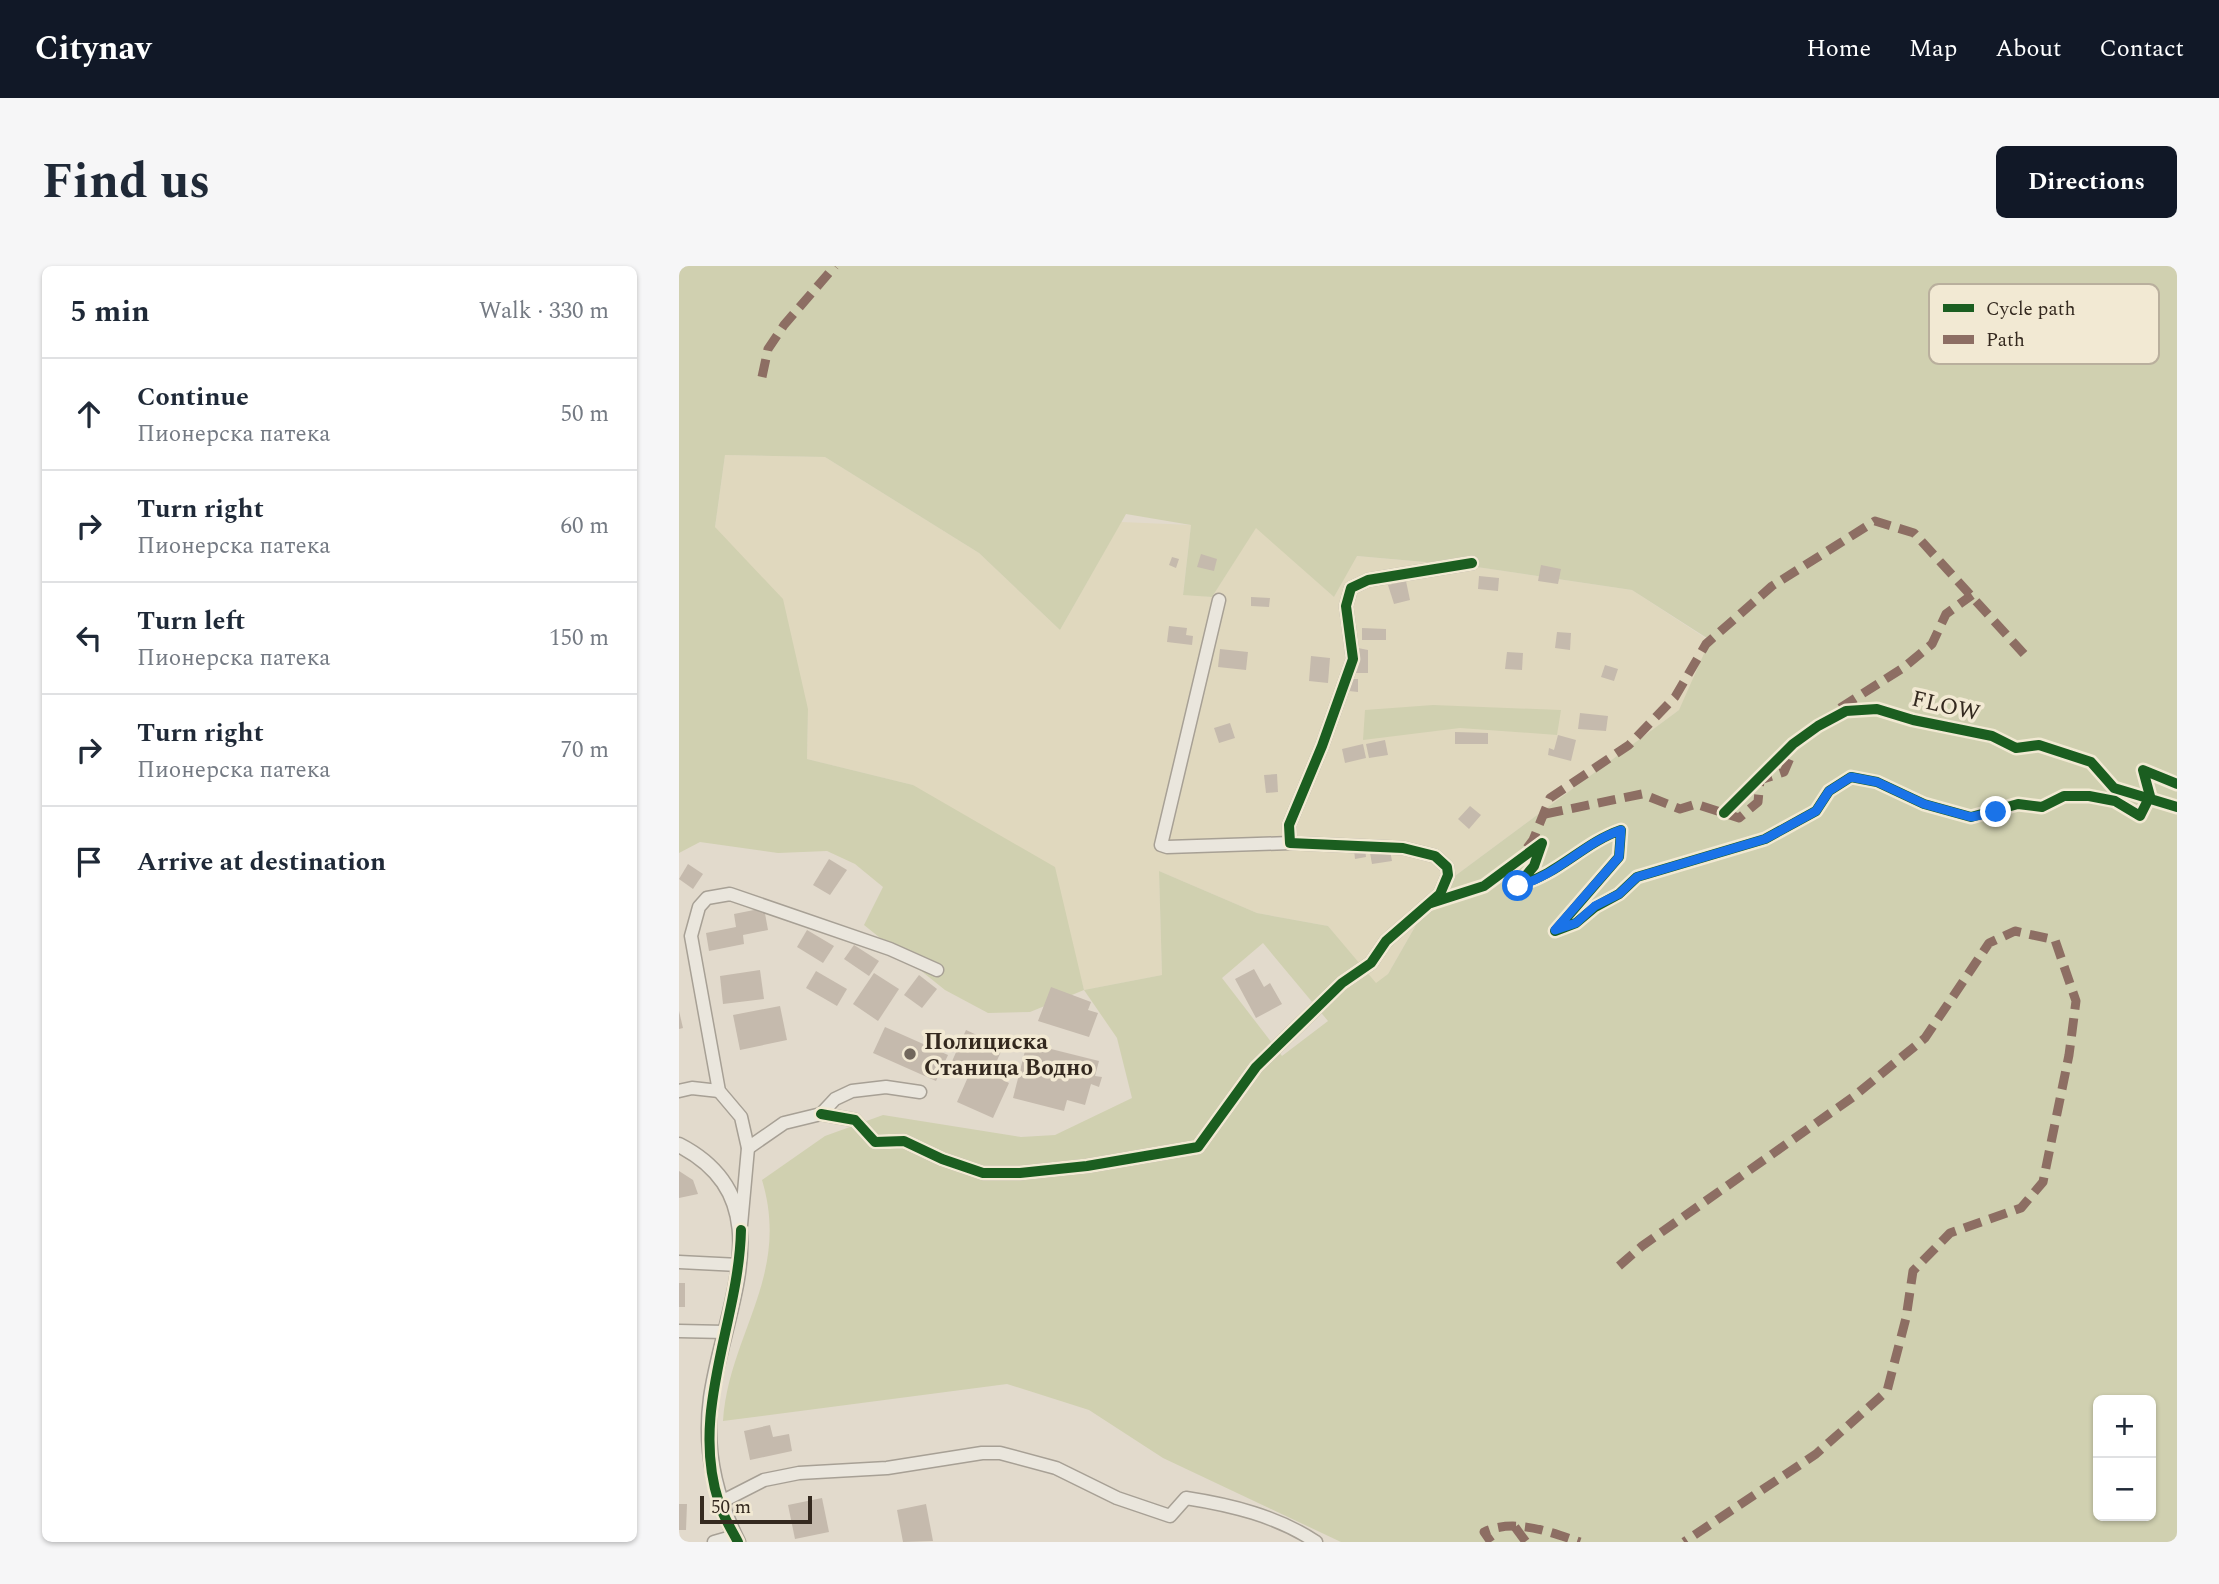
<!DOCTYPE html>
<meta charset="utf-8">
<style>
:root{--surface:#fff;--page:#f6f6f7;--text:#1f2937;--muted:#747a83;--line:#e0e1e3;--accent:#111827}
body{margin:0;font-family:Spectral,serif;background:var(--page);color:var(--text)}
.controls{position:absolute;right:21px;bottom:21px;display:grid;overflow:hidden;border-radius:10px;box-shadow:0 2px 5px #0004}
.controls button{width:63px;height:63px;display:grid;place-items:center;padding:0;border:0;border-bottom:2px solid var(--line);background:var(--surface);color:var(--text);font:35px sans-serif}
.scale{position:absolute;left:21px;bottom:18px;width:112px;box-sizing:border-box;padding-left:7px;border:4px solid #34291f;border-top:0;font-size:19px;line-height:24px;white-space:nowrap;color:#34291f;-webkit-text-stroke:5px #f2e9d3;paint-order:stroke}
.stop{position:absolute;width:21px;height:21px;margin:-16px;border:5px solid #1a73e8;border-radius:50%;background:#fff}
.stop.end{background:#1a73e8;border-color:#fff;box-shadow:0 2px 7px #0008}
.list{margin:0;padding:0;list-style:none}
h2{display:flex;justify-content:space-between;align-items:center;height:91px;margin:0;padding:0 28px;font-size:30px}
h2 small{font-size:23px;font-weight:400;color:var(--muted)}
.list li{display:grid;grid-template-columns:46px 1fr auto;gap:21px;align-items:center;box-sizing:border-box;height:112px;padding:0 28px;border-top:2px solid var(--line)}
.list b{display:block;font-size:26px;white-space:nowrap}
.list p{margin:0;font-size:23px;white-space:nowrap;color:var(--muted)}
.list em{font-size:23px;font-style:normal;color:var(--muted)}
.icon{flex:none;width:38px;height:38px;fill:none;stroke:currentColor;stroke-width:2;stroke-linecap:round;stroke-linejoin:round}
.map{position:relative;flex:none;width:1498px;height:1276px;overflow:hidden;border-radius:10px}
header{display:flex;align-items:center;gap:42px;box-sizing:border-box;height:98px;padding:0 35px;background:var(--accent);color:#fff}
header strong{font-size:33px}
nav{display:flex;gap:38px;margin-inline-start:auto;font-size:24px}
.intro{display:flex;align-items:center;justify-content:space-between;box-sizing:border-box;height:168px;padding:0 42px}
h1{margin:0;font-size:49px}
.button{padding:18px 32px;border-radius:10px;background:var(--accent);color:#fff;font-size:24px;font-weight:700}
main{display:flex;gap:42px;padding:0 42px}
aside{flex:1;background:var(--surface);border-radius:10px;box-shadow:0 2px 5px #0004}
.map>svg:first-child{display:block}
.farmland{fill:#e0d8be}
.green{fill:#d0d0b0;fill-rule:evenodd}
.building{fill:#c5baad}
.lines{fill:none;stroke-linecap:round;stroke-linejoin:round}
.minor-casing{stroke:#a7a095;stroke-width:15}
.tertiary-casing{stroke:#a7a095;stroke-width:17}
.minor{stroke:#eae6dd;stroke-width:12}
.tertiary{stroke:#eae6dd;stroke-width:14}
.quiet{stroke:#8d6e63;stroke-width:9;stroke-dasharray:18 9;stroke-linecap:butt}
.cycleway-casing{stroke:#f2e9d3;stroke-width:15}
.cycleway{stroke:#1b5e20;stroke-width:10}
.route{stroke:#1a73e8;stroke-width:9}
.poi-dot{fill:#71675c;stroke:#f2e9d3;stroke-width:2.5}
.labels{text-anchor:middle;stroke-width:7;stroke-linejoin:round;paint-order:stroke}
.street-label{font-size:23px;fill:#34291f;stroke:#f2e9d3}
.poi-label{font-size:23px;font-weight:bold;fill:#34291f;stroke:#f2e9d3;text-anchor:start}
.key{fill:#f2e9d3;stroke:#b9af9d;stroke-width:2}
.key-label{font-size:19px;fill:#34291f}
</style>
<header>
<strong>Citynav</strong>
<nav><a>Home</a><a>Map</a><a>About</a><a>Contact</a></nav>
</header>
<div class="intro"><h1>Find us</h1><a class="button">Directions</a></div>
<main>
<aside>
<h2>5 min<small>Walk · 330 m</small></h2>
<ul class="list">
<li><svg class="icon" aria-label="ahead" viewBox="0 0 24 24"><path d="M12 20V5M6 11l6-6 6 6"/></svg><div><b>Continue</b><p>Пионерска патека</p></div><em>50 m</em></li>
<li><svg class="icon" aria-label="right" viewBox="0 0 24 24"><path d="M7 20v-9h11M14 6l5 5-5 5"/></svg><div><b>Turn right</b><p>Пионерска патека</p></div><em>60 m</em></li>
<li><svg class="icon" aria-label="left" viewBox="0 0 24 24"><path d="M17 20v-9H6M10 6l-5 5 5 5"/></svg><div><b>Turn left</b><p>Пионерска патека</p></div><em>150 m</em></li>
<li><svg class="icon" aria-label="right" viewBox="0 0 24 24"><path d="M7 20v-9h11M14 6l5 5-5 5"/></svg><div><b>Turn right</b><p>Пионерска патека</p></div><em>70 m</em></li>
<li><svg class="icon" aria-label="arrive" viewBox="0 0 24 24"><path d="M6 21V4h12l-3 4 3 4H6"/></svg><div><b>Arrive at destination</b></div></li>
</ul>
</aside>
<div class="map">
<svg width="1498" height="1276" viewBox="0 0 1498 1276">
<rect width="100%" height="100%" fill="#e2dacc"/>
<polygon class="farmland" points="46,189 146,191 300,287 381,364 442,256 512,259 504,328 533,331 577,261 655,331 677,290 791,300 953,324 1034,377 1000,444 757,624 709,708 697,719 649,660 578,647 480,605 483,709 405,724 393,680 234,519 128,493 129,443 36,261"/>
<g class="green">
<path d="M 0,0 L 1498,0 L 1498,1276 L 662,1276 L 484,1192 L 410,1144 L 328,1118 L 44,1155 C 50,1067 112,1010 83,914 L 146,870 L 204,849 L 342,871 L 376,869 L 453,832 L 438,772 L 405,724 L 351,746 L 309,747 L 266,724 L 185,659 L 204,621 L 176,598 L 148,585 L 99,587 L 21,576 L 0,587 ZM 46,189 L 146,191 L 300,287 L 381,364 L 447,248 L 512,259 L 504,329 L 533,331 L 577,262 L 655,331 L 678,290 L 791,300 L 953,324 L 1031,374 L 1000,444 L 757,624 L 709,708 L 697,717 L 649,660 L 578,647 L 480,605 L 483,709 L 405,724 L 376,601 L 234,519 L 128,493 L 129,443 L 104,333 L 36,261 ZM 584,677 L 649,755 L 603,790 L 543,712 ZM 1419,1134 L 1472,1134 L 1472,1250 L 1419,1250 Z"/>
<polygon points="754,439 882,444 878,469 781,462 684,474 686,444"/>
</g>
<g class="building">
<polygon points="522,288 538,293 535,305 518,301"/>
<polygon points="493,291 500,293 497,302 490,299"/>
<polygon points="862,299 882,303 879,318 859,315"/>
<polygon points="800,310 820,312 819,325 799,323"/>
<polygon points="727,315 731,334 715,338 709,319"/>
<polygon points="572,331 591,332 590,341 572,340"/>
<polygon points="490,360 508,362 507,369 514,370 513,379 488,376"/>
<polygon points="683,362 707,363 707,374 683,374"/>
<polygon points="878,366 892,367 891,384 876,382"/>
<polygon points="679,382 689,384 689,407 671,407 678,394"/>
<polygon points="541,383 569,386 567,404 539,401"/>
<polygon points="828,386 844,387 843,404 826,403"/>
<polygon points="632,390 651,392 649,417 630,415"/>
<polygon points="926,399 939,403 935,415 922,411"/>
<polygon points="670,413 679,413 679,426 670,425"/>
<polygon points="901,447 929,450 927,465 899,463"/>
<polygon points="551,457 556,472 540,477 535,462"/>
<polygon points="776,466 809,467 809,478 776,478"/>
<polygon points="879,469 897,474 892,495 869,489 870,482 875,484"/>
<polygon points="706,474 709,489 690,492 687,478"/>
<polygon points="684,478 687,492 666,497 663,483"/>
<polygon points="598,508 599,526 587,527 585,509"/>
<polygon points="791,540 802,549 790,563 779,553"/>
<polygon points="686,582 687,591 676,593 675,584"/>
<polygon points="711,584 713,595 693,598 691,587"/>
<polygon points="150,593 168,604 151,629 134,619"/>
<polygon points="9,598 24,608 14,623 0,613"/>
<polygon points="85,642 89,664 64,669 65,678 30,685 27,667 57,661 55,648"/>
<polygon points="128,664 155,680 144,697 118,681"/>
<polygon points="175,679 200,695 190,710 165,693"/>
<polygon points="575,703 585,721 591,717 603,738 577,752 556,713"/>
<polygon points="81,704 85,733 44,738 41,710"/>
<polygon points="137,705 168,723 158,740 127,722"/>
<polygon points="195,707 220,723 199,755 174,738"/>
<polygon points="240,709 258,723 243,742 225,729"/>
<polygon points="372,721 412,736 409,744 419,747 410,771 359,755"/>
<polygon points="101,740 108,774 61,784 54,749"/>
<polygon points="0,745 4,762 0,763"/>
<polygon points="206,761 269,789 257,815 194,787"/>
<polygon points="287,764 324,781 312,808 330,817 314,852 278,836 289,811 270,802"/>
<polygon points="348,777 420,795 416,810 423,811 420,821 412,818 406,839 388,834 385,845 334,832"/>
<polygon points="0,905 14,914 19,928 0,932"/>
<rect x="0" y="1017" width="6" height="24"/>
<polygon points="91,1159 94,1171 110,1168 113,1185 71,1194 65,1165"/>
<polygon points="143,1232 150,1266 116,1273 109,1239"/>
<polygon points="0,1238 8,1238 7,1264 0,1264"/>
<polygon points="247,1238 254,1275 224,1276 218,1244"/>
</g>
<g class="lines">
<defs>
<g id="minor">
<polyline points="540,334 482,579 488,581 611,577"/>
<polyline points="0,825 13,822 40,825"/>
<polyline points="142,848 176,854 196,876 225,875 263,893 304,907 341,907 408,900 519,881 577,801 663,717 692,697 707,675 761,628 769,609 768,601 756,590 724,582 611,577 610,559 643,480 674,393 667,340 672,322 689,314 793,297"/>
<polyline points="69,882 105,857 142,848 156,833 173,825 207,821 241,826"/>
<polyline points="62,959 69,882 62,851 40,825 12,670 20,641 28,632 51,628 211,683 258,704"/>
<polyline points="0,996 60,999"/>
<polyline points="0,1065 46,1066"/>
<path d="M 40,1237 L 85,1214 L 120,1207 L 208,1202 L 303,1187 L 321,1187 L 377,1202 L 438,1232 L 491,1250 L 507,1232 C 552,1239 598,1250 637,1276"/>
<polyline points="35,1276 56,1270"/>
</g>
<path id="tertiary" d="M 0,879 C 107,934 44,1043 32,1132 C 25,1183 36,1231 59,1276"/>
</defs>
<use href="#minor" class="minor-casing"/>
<use href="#tertiary" class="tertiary-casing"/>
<use href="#minor" class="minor"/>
<use href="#tertiary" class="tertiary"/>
<g class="quiet">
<polyline points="83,111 89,83 105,59 156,0"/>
<polyline points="1161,442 1224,402 1253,378 1267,348 1293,329"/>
<polyline points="866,548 963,528 1001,543 1017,538 1060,552 1079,536 1081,514 1105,506 1114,485"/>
<polyline points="848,582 854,574 871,532 950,479 996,431 1027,378 1093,320 1196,255 1235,267 1345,388"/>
<polyline points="940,1000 963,980 1174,831 1246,772 1310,677 1336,665 1376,674 1397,735 1390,789 1364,916 1342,942 1271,967 1234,1005 1227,1052 1208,1125 1137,1188 1005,1276"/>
<polyline points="836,1261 847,1276"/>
<path d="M 812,1276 L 805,1266 C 836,1252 871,1266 901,1276"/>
</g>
<defs>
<g id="cycleway">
<polyline points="1045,547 1114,478 1139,460 1167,445 1198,443 1234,454 1313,470 1337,482 1360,479 1412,496 1435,522 1498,541"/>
<path d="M 752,637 L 805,620 L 863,577 L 855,600 L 839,619 C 879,609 904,577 942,564 L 940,591 L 876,665 L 897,657 L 916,641 L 940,628 L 958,611 L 1086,573 L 1137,545 L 1150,525 L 1172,511 L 1198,516 L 1245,538 L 1292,551 L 1339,538 L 1363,541 L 1385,530 L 1410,530 L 1436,535 L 1461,550 L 1471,530 L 1464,504 L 1498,518"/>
<polyline points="142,848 176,854 196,876 225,875 263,893 304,907 341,907 408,900 519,881 577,801 663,717 692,697 707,675 761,628 769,609 768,601 756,590 724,582 611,577 610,559 643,480 674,393 667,340 672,322 689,314 793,297"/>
<path d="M 59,1276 C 52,1263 44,1250 40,1237 C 10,1145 60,1056 62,964"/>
</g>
</defs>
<use href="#cycleway" class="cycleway-casing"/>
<use href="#cycleway" class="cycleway"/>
</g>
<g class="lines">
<path class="route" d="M 839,620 C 879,609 904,577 942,564 L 940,591 L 876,664 L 897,657 L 916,640 L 940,628 L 958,611 L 1086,573 L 1137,545 L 1150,525 L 1172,511 L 1198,516 L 1245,538 L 1292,551 L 1317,546"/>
</g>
<circle class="poi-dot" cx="231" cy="788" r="7"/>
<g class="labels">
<g class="street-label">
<text transform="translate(1267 439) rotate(13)" y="8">FLOW</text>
</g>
<g class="poi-label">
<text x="245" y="783">Полициска<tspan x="245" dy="26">Станица Водно</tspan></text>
</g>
</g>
<rect x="1250" y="18" width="230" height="80" rx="10" class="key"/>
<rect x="1264" y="38" width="31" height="8" fill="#1b5e20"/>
<rect x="1264" y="69" width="31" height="9" fill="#8d6e63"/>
<g class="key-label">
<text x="1307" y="49">Cycle path</text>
<text x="1307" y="80">Path</text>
</g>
</svg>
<div class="controls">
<button>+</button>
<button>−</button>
</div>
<div class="scale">50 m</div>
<div class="stop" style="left:839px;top:620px"></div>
<div class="stop end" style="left:1317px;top:546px"></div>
</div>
</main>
